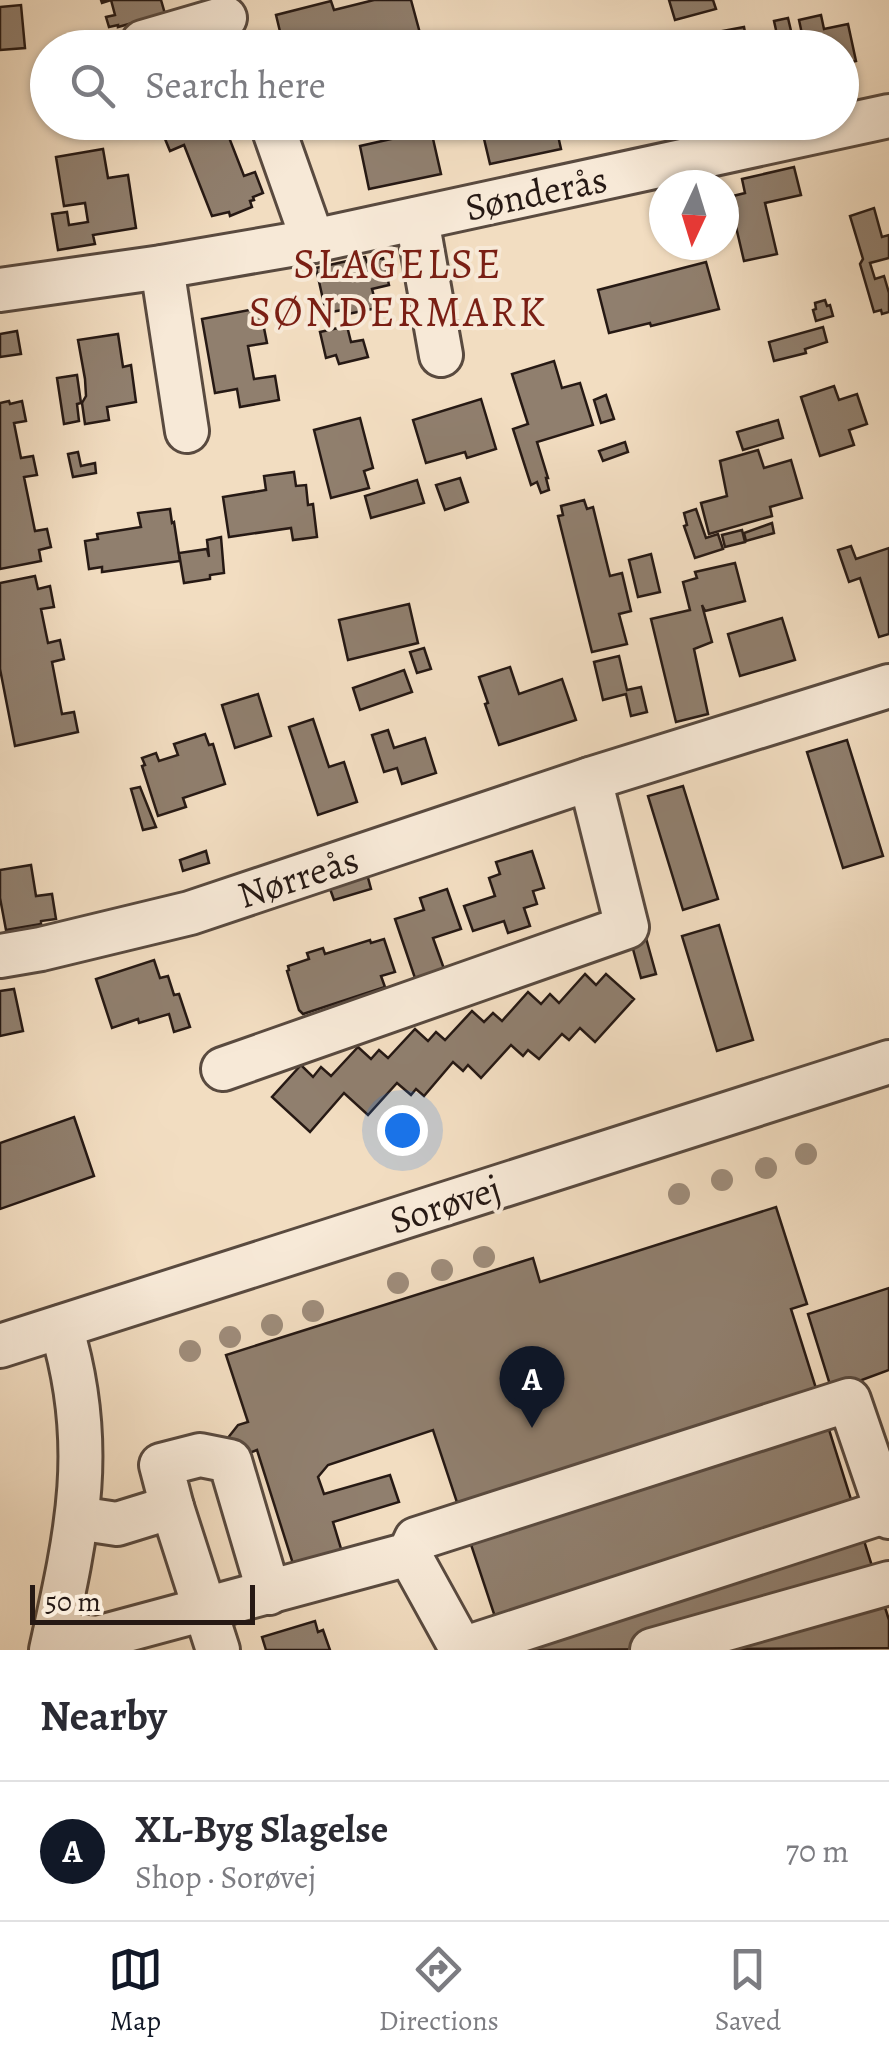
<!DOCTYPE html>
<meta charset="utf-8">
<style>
:root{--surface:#fff;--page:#f7f7f7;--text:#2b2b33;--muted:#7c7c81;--line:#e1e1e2;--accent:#111827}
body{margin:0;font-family:Alegreya,serif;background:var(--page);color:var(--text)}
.compass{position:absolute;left:649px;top:170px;width:90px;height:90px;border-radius:50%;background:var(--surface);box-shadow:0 2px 8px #0004;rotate:184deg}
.scale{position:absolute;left:30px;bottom:25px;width:225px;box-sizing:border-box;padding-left:10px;border:5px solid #261914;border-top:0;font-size:28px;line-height:35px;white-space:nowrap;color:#261914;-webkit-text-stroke:8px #f7e9d7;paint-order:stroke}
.you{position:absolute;left:402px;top:1130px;width:35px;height:35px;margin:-25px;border:8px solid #fff;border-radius:50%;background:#1a73e8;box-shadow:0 0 0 15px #1a73e833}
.badge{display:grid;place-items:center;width:65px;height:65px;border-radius:50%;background:var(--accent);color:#fff;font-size:32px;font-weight:700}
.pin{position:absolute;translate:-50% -82px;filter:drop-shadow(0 2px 5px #0008)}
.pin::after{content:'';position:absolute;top:52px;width:35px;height:30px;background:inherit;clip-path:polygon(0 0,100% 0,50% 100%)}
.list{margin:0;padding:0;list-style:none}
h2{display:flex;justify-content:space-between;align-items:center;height:130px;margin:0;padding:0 40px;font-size:42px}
h2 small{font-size:32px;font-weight:400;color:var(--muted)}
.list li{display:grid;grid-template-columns:65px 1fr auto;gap:30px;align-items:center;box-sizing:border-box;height:140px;padding:0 40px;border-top:2px solid var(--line)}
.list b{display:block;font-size:38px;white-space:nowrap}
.list p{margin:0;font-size:32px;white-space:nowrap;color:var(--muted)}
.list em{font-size:32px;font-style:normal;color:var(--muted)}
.icon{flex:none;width:55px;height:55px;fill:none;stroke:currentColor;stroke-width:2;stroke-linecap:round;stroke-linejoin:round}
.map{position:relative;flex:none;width:889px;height:1650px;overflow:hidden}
.search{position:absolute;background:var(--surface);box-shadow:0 2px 8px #0004;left:30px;right:30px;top:30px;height:110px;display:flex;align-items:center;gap:25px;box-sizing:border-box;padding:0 35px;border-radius:55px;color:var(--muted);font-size:38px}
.sheet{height:270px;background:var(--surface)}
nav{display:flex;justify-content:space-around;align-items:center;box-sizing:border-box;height:140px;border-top:2px solid var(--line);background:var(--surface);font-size:28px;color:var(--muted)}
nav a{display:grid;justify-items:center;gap:5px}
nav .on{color:var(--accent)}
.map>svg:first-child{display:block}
.building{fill:#907f6e;stroke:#261914;stroke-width:2.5}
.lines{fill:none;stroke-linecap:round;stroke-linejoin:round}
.minor-casing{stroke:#594a3f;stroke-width:48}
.minor{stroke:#f7e9d7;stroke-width:42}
.tree{fill:#9e8c7a}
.labels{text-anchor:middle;stroke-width:8;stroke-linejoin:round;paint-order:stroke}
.street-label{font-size:38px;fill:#261914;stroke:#f7e9d7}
.quarter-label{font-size:42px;letter-spacing:2.5px;fill:#7a1f14;stroke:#f7e9d7}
</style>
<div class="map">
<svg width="889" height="1650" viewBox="0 0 889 1650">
<rect width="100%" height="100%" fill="#f2ddc1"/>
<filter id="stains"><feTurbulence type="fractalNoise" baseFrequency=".002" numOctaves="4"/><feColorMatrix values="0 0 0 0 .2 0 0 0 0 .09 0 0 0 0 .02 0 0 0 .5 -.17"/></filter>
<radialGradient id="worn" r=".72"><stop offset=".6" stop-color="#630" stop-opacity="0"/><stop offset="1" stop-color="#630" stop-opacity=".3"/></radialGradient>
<g class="building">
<polygon points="101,0 161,0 165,14 118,27 118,25 109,27 106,17 115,15 111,0 102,3"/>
<polygon points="374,0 411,0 421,37 418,37 421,47 409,48 407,40 393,44 394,48 284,48 276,15 331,1 334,10"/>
<polygon points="669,0 713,0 716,9 675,20"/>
<polygon points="21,5 25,48 0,50 0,7"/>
<polygon points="821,15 824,29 848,24 856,61 842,64 842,48 799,48 796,35 802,34 799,20"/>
<polygon points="788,18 795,48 780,48 774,21"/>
<polygon points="744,27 748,48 715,48 712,33"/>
<polygon points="158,122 183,122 184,125 191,122 223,122 244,176 255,172 263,193 253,197 254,200 250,201 252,207 230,216 229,212 212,216 184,145 170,151"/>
<polygon points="480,122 555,122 561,149 490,164"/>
<polygon points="582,122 654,122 585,138"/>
<polygon points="431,130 441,174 369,189 360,146"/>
<polygon points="103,149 108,178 128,175 136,228 93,235 95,244 58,250 52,214 67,212 69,225 88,222 85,203 64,206 56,157"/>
<polygon points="794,167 801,195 765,203 777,254 744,261 729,197 745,193 742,179"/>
<polygon points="874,208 882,237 889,235 889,258 870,263 875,279 884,276 889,293 889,312 882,314 881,310 874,312 860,264 863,259 850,216"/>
<polygon points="365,257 367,262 383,258 389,285 372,289 377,308 343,315 342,310 326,313 316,268"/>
<polygon points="706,262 719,309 651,326 650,323 609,333 598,290"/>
<polygon points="825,300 827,306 830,305 833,316 816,321 813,310 816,309 815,303"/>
<polygon points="260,308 267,343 248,346 254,379 275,376 279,400 240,407 237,389 215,393 202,319"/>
<polygon points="347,326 351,342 363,340 368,357 339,364 336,355 326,358 320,332"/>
<polygon points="823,327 827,342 805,349 806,353 774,361 769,342"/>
<polygon points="17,331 21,354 0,357 0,334"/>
<polygon points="118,334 123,367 131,365 136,402 107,407 109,420 85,424 82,403 86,396 85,379 78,340"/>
<polygon points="554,361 562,388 580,383 593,425 537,442 548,478 546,478 549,490 541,493 537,482 531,485 513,429 528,424 512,374"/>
<polygon points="77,375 81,403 77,404 79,421 64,424 57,378"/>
<polygon points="834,386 839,400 857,394 867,424 849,430 854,445 820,456 801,397"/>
<polygon points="606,395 614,419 601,423 594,400"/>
<polygon points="481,399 496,449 467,458 465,452 426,463 413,420"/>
<polygon points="9,401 10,404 22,401 26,421 14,423 21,458 33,456 37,475 24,477 35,531 47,529 51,547 39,550 41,561 0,569 0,403"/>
<polygon points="360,418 373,468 364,471 369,488 331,498 314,430"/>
<polygon points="778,420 783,438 743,450 737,432"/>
<polygon points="625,442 628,452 603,461 599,451"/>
<polygon points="758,450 764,468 791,460 802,498 770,507 772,516 709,534 701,503 727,496 720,461"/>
<polygon points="78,452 81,466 95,463 96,473 73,477 68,454"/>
<polygon points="294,472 296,486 306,485 308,505 313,504 317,537 293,540 291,528 229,537 223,497 266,490 264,476"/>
<polygon points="460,478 468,502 445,510 436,485"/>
<polygon points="417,480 424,503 371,518 365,496"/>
<polygon points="584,500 587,509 593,507 610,576 622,573 631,611 619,614 627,644 592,652 558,516 563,515 561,506"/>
<polygon points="170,509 172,523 174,522 180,561 102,572 102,567 89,569 85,541 98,539 97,534 141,527 138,513"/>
<polygon points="696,509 706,538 718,534 723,549 695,558 684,526 687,525 684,513"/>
<polygon points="772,523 774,533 746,541 744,533"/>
<polygon points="742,530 745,542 725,547 722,535"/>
<polygon points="221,537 224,573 210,575 210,579 184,583 179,553 207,549 209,557 207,540"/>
<polygon points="851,546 856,559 889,548 889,634 879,637 860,578 849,582 838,550"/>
<polygon points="651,554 660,592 638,597 629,560"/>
<polygon points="735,563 745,601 705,611 702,605 712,642 694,649 708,714 676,722 651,619 690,610 683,582 697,578 695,572"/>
<polygon points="35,576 38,589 50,586 54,607 41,609 48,643 60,640 64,659 52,662 62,714 74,712 78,732 15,746 0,669 0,583"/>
<polygon points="409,604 418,643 348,660 339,620"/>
<polygon points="782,618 795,660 740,676 728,634"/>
<polygon points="424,648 431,669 417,673 410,652"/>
<polygon points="619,656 627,690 641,687 647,712 631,716 626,694 603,700 594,662"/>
<polygon points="510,667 519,694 562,679 576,720 499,745 485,704 488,703 479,677"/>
<polygon points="404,670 412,692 360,710 353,688"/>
<polygon points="258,694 271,736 235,748 222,705"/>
<polygon points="313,719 329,767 344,762 357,802 318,815 289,727"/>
<polygon points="388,730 394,748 425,738 436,773 402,784 397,768 384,772 372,735"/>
<polygon points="205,734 209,745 213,744 225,784 183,798 186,807 158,816 142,766 145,765 142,758 156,753 159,761 178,755 174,744"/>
<polygon points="847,740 883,856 843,868 807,752"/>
<polygon points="683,786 718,899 683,910 648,796"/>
<polygon points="140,787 156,827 143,830 131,789"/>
<polygon points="206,851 209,863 183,871 180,860"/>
<polygon points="532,851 544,888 533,891 537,904 524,908 530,926 508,933 504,921 473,931 464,906 495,896 489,878 500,874 496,862"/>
<polygon points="31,865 36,896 52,894 56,919 41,921 41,924 6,930 0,898 0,870"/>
<polygon points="367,874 371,889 334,900 329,886"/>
<polygon points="447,889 461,929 433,938 448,980 419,990 395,919 424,910 420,898"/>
<polygon points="719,925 753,1040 717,1051 682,936"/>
<polygon points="646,938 656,974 641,978 631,942"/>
<polygon points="384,939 395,972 381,976 385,987 303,1014 299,1010 287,971 289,970 288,966 309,959 307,953 323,948 325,954 370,940 371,943"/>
<polygon points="154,960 160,978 168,976 174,995 179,994 190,1027 174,1032 169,1014 139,1023 138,1019 112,1028 96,979"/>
<polygon points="585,974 596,985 606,974 634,999 595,1042 580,1028 569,1040 562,1034 539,1059 528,1050 523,1056 511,1045 481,1078 468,1065 463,1071 453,1062 424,1096 416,1089 411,1095 397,1083 368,1115 344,1093 310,1132 272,1097 301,1065 313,1077 321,1067 331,1076 358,1047 371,1059 379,1050 388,1058 415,1029 428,1041 436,1032 445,1040 472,1011 484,1022 493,1013 502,1021 528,992 541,1004 550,994 559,1003"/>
<polygon points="14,989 23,1031 0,1036 0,991"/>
<polygon points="74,1117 94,1176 0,1209 0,1143"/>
<polygon points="776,1207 807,1304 791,1309 889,1620 889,1648 506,1650 433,1430 328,1465 318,1477 324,1494 390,1475 399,1502 333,1522 342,1552 294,1567 257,1450 247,1454 220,1448 238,1425 248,1422 226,1355 533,1258 540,1282"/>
<polygon points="889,1288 889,1370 832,1391 808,1314"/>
<polygon points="315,1621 318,1632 323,1630 330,1650 266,1650 262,1637"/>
</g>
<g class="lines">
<defs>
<g id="minor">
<polyline points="143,42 225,18"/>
<polyline points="271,122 313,241"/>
<polyline points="417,219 441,355"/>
<polyline points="162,267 187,431"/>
<polyline points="0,290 162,267 313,241 889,116"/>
<polyline points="0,956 41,949 190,913 590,779 889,686"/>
<polyline points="223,1069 627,927 590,779"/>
<polyline points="0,1346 889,1062"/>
<polyline points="172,1507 161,1465 200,1455 230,1461 269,1593"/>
<polyline points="77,1518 117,1524 172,1507 218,1650"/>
<polyline points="409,1554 462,1650"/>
<polyline points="55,1634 97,1638 409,1554 416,1539 849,1400 889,1517"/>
<polyline points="462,1649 887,1511"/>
<path d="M 51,1650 C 77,1533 97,1445 61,1327"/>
<polyline points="652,1650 889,1583"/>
</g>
</defs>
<use href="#minor" class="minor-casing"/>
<use href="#minor" class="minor"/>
</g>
<g class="tree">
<circle cx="806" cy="1154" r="11"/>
<circle cx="766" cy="1168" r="11"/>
<circle cx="722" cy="1180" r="11"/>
<circle cx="679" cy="1194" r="11"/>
<circle cx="484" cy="1257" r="11"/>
<circle cx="442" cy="1270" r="11"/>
<circle cx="398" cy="1283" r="11"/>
<circle cx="313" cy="1311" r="11"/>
<circle cx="272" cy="1325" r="11"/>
<circle cx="230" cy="1337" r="11"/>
<circle cx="190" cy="1351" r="11"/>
</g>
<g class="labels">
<g class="street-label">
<text transform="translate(536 193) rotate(-12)" y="13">Sønderås</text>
<text transform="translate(298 877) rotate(-18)" y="13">Nørreås</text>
<text transform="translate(445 1204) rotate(-18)" y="13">Sorøvej</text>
</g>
<g class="quarter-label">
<text x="398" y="278">SLAGELSE<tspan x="398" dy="48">SØNDERMARK</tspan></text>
</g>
</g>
<rect width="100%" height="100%" filter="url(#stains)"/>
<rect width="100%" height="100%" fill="url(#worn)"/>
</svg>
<svg class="compass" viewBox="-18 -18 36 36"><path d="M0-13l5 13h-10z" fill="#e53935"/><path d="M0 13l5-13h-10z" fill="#7c7c81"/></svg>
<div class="scale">50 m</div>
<div class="you"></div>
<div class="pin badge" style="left:532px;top:1428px">A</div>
<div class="search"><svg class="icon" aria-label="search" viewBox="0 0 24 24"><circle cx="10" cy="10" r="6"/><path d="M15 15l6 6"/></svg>Search here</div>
</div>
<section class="sheet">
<h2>Nearby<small></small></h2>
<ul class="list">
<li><span class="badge">A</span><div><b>XL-Byg Slagelse</b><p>Shop · Sorøvej</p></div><em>70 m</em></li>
</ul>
</section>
<nav>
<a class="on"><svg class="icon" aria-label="map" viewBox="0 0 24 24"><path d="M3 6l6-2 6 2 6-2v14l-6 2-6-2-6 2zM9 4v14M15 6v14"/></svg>Map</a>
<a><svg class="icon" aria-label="directions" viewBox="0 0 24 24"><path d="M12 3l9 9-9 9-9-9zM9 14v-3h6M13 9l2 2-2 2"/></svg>Directions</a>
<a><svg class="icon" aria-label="saved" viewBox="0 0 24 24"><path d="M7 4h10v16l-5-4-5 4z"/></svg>Saved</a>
</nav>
